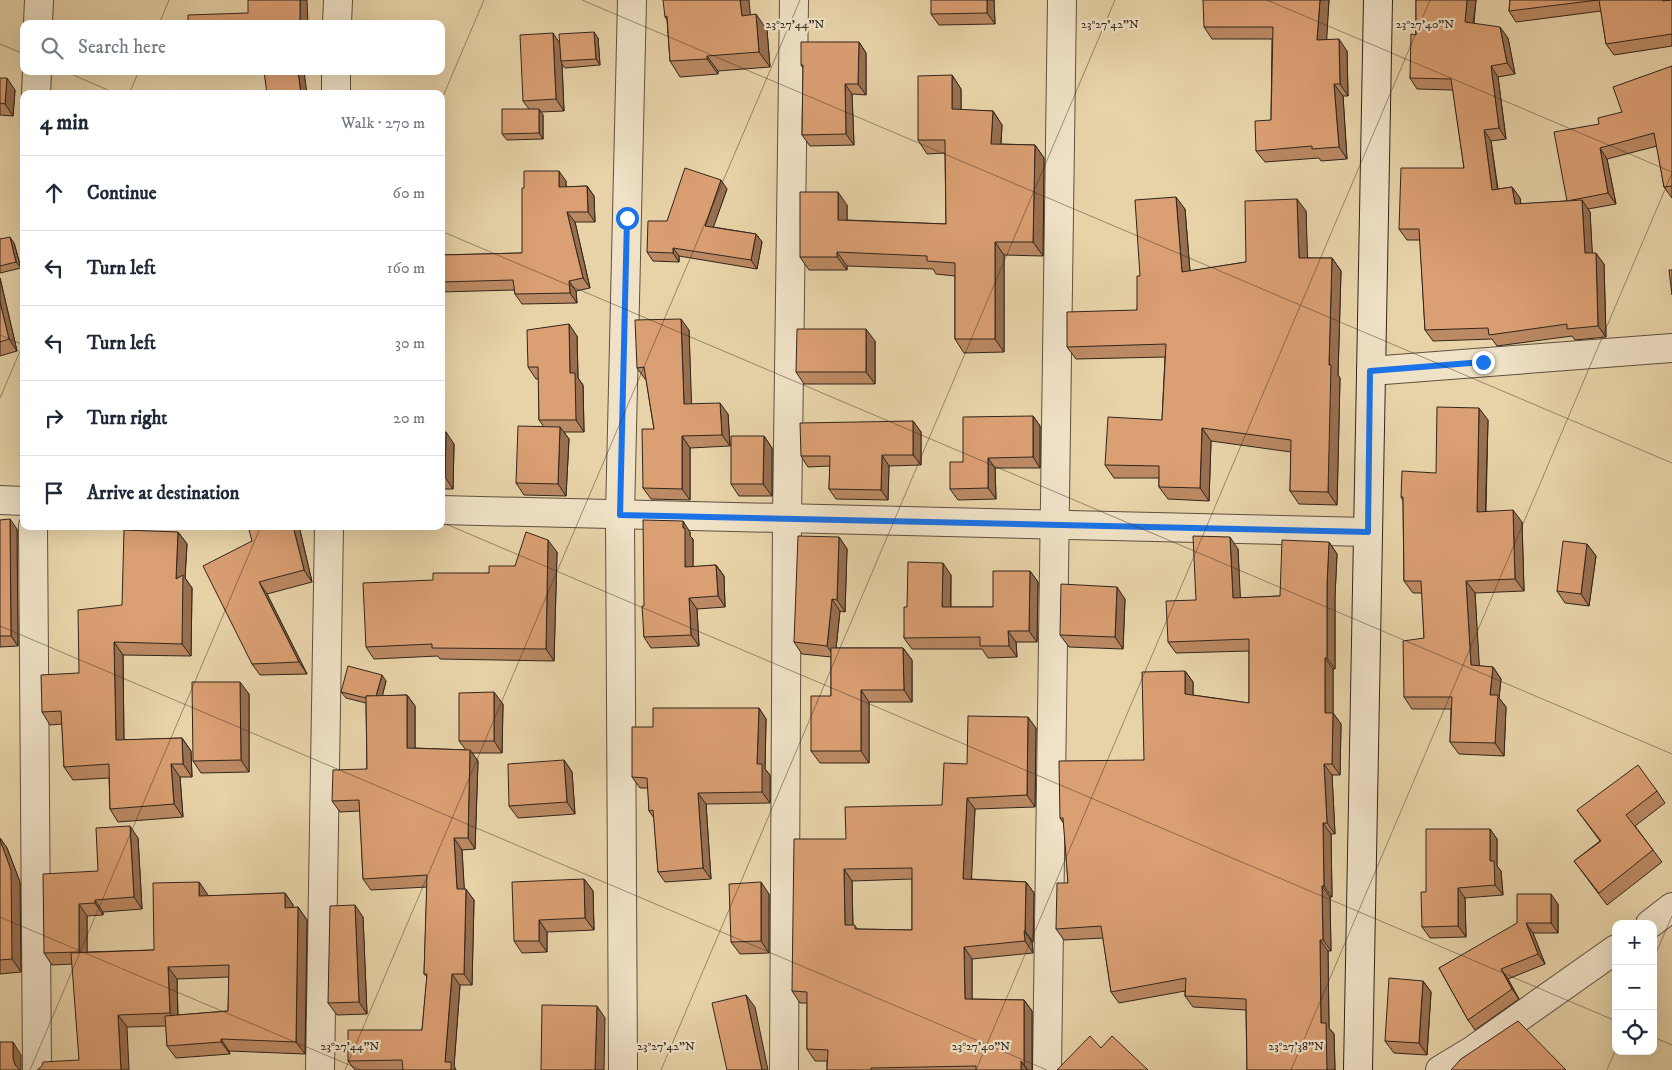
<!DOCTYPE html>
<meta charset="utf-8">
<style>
:root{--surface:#fff;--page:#f6f6f7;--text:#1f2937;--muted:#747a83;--line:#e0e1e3}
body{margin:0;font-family:"IM FELL DW Pica",serif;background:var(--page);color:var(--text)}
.controls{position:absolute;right:15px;bottom:15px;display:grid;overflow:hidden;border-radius:10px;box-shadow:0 5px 20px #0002}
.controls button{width:45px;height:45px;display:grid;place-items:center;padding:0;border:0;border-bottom:1px solid var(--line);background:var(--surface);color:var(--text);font:25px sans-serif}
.stop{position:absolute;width:15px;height:15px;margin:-11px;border:4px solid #1a73e8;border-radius:50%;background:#fff}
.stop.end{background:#1a73e8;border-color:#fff;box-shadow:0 1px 5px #0008}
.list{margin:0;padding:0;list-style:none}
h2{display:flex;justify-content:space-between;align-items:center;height:65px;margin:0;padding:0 20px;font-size:21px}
h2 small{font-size:16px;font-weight:400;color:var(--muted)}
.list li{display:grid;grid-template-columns:32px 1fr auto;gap:15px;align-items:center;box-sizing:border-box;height:75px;padding:0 20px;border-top:1px solid var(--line)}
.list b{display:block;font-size:19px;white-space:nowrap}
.list em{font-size:16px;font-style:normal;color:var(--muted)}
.icon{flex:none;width:28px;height:28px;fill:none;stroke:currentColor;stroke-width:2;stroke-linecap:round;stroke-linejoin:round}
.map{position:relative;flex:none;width:1672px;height:1070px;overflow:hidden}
.search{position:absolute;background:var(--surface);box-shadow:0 5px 20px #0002;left:20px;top:20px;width:425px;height:55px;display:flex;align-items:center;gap:12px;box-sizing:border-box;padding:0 18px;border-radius:10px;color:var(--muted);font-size:19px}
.panel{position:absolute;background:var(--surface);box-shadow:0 5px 20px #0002;left:20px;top:90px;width:425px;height:440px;border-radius:10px}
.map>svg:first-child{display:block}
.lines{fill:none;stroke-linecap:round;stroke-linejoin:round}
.minor-casing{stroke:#5e503f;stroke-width:30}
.secondary-casing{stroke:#30251c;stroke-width:30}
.minor{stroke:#f0e2c7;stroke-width:28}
.secondary{stroke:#f0e2c7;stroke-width:28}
.wall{fill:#bb8963;stroke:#30251c;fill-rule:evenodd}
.shaded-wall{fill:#996f50;stroke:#30251c}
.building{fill:#da9f73;stroke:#30251c;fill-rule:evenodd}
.route{stroke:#1a73e8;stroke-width:6}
.ticks{fill:none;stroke:#30251c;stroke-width:1;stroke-opacity:0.45}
.ticks-label{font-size:12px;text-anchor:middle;fill:#30251c;stroke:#f0e2c7;stroke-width:4.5;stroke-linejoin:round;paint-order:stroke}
</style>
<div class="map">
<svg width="1672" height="1070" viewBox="0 0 1672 1070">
<rect width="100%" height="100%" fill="#e8d3a9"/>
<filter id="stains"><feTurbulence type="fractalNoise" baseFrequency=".004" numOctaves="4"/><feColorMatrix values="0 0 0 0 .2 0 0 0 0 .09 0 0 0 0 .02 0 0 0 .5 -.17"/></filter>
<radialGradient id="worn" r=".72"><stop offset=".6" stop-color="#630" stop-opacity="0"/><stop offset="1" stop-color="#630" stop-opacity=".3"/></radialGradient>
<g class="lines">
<defs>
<g id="minor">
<polyline points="38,24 39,0"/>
<polyline points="337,24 338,0"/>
<polyline points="36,94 37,71"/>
<polyline points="336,94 336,71"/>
<polyline points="1371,371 1672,348"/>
<polyline points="0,500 24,501"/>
<polyline points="441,510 1368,532"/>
<polyline points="33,526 37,1070"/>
<polyline points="1650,924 1672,907"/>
<polyline points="320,1070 329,526"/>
<polyline points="623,1070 620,515 632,0"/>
<polyline points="784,1070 787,519 794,0"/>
<polyline points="1047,1070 1062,0"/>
<polyline points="1440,1070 1473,1050 1616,949"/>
</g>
<polyline id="secondary" points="1358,1070 1378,0"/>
</defs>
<use href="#minor" class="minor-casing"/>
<use href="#secondary" class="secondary-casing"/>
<use href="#minor" class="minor"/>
<use href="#secondary" class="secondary"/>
</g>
<g class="wall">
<polygon points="994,0 995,24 939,25 931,14"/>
<polygon points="1329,0 1326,40 1347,51 1348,96 1343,96 1347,159 1321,161 1319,158 1265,162 1256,151 1271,120 1272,39 1212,39 1204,27"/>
<polygon points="1416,0 1476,0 1474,23 1508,38 1515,74 1498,77 1506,139 1491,141 1498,189 1512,187 1520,198 1521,204 1567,201 1599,124 1622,112 1672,66 1672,198 1664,187 1657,146 1607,159 1616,204 1588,209 1590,212 1592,253 1604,264 1606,337 1575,340 1572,336 1497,346 1492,339 1433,341 1425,330 1420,240 1407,240 1399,229 1464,168 1453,90 1417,89 1410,78 1416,35"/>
<polygon points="1510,0 1672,0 1672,46 1614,55 1606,44 1601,11 1516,22 1509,11"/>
<polygon points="751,15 767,30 770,67 718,71 718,74 680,77 670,61 667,20 665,17"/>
<polygon points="598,38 600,65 565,68 562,64 564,111 541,112 543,115 543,139 507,140 502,134 529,109 523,101 559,42"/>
<polygon points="859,42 866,53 866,95 852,94 854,145 810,146 802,135 803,68 801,65"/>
<polygon points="952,75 961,89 961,110 993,111 1002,125 1001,144 1035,145 1044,158 1043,256 1004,255 1004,352 964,353 955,339 955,276 936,274 933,269 847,266 847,270 809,270 800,257 847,205 847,220 946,224 945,153 927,154 918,140"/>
<polygon points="0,78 15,90 13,116 0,115"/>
<polygon points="566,181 566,187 587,186 594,196 595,222 575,222 590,288 576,291 577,303 522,304 515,294 514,290 441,292 441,255 522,253"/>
<polygon points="727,189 713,227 756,234 762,242 757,269 679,256 679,262 653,261 647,252 667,221"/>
<polygon points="1185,209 1190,271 1246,262 1306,211 1307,258 1332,258 1341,271 1338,375 1340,378 1337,505 1299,504 1290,491 1291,452 1211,441 1209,501 1168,499 1159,487 1159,478 1114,478 1105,465 1162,420 1165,357 1076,359 1067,347 1137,310 1140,276"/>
<polygon points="0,239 14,243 21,268 0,273"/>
<polygon points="0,278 17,351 0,356"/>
<polygon points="689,330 691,404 728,414 730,446 690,448 690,500 651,499 643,488 654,429 646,379 645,379 637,368"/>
<polygon points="577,336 578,378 583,385 584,432 564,432 569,439 566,496 524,495 516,483 544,427 539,420 539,379 536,379 528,367"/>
<polygon points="875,341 875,384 804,384 796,372"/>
<polygon points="1033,416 1040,426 1040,468 995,468 996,499 958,500 950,489 963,462"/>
<polygon points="1488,420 1486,511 1522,522 1524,591 1475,593 1479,666 1493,667 1501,679 1499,698 1506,707 1504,756 1459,754 1450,742 1451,709 1412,709 1404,697 1424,638 1422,593 1413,593 1404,581 1403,501 1401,497 1436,473"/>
<polygon points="913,421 921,432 921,465 889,466 888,500 836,499 829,489 830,466 808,467 801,456"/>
<polygon points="441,432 454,444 453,489 441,489"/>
<polygon points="764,436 772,448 772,496 739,496 731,484"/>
<polygon points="0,520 17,529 18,646 0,647"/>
<polygon points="299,526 312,582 267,594 307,674 260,675 252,664 252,541"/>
<polygon points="178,532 187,544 185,578 192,588 191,656 123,655 124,740 182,738 191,751 192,777 180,777 183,817 118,822 110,809 109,778 73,780 64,767 62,724 50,725 42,712 79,673 122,605"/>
<polygon points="690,532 690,536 693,539 693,567 716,565 724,576 725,607 697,609 699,646 651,648 644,637 644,606"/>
<polygon points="839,537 847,549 845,612 840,611 836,648 903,648 912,660 912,702 869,702 869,763 820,763 811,751 831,696 831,657 802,654 794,642"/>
<polygon points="1329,542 1337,554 1335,596 1335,669 1333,669 1333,713 1341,724 1340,775 1332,775 1335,834 1331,834 1332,897 1330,897 1331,951 1328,951 1329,1028 1334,1034 1335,1070 1247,1070 1246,1010 1193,1007 1185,996 1185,991 1119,1003 1111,992 1103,938 1064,940 1056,929 1068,883 1064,824 1060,818 1144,760 1185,671 1193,682 1193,695 1249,703 1249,651 1176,653 1168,642 1196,600 1238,549 1240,598 1280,596"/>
<polygon points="1587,544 1596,556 1589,606 1565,603 1557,591"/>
<polygon points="557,552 554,661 440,659 438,656 374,659 366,647 433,580 489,573 515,566"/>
<polygon points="1030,571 1038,582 1037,642 1016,642 1017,657 988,658 982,649 912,649 904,638 907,607 951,575 951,607 993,607"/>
<polygon points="1125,599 1123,649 1069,647 1060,635"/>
<polygon points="386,681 382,696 407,695 415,706 415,748 466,750 459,741 503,704 502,753 472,753 478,761 475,849 462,850 464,889 474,900 472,985 460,985 454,1066 456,1070 355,1070 348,1061 422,1030 427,977 424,974 427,887 371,890 363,879 360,811 340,812 332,801 367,769 366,703 346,698 341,692"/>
<polygon points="249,694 249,772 201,773 193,761"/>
<polygon points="759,708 766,719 765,769 770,775 770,803 706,804 711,879 665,882 658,872 654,818 649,811 648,788 640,788 632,777 653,727"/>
<path d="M 1036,728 L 1035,807 L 975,809 L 971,879 L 1026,882 L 1034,893 L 1033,942 L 1032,942 L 1033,953 L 972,959 L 972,999 L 1024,1000 L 1032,1011 L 1032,1070 L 827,1070 L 827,1061 L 815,1061 L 807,1049 L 807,1003 L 800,1003 L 792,991 L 846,839 L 942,805 L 967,764 ZM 912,879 L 912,930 L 858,929 L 853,925 L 852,881 Z"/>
<polygon points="564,760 572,772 575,814 518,818 509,806"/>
<polygon points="1657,791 1665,803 1635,826 1662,862 1607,905 1574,861 1600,841 1577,810"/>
<polygon points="1490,829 1497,839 1497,866 1501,871 1503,895 1465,898 1466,937 1430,938 1422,927 1426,892"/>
<polygon points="0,838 7,848 20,882 21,972 0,974"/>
<path d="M 138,838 L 142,909 L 103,912 L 103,915 L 87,916 L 87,952 L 154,950 L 199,882 L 208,896 L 285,893 L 293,905 L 293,908 L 298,907 L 307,920 L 305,1054 L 229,1051 L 230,1054 L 176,1058 L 167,1046 L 166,1026 L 127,1027 L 72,964 L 52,965 L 44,953 L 98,871 ZM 229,977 L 228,1011 L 178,1015 L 177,979 Z"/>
<polygon points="584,879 593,891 594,930 547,932 547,952 522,953 514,941"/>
<polygon points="769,894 769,953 740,954 731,942"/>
<polygon points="1558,904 1558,933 1533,933 1545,964 1508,979 1519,999 1475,1030 1468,1020 1439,968"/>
<polygon points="363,917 367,1014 337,1015 328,1003"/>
<polygon points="1423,981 1431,992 1427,1055 1394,1053 1385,1041"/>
</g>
<g class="shaded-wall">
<polygon points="300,0 307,0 308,24 303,24 300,21"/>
<polygon points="740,0 749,0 752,31 742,16"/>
<polygon points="987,0 994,0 995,24 987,13"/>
<polygon points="1320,0 1329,0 1326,52 1317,40"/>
<polygon points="1467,0 1476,0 1472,33 1465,22"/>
<polygon points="756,14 767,30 770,67 759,52"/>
<polygon points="1500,27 1508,38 1515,74 1507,63"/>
<polygon points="594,32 598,38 600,65 596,59"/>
<polygon points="553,33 561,45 561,61 562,64 564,111 556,99"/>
<polygon points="1339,39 1347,51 1348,96 1340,84"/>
<polygon points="859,42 866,53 866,95 858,84"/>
<polygon points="707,56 718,71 718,74 707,59"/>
<polygon points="1491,66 1498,77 1506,139 1499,128"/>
<polygon points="298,71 304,71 307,94 301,94"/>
<polygon points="952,75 961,89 961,123 952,109"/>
<polygon points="7,78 15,90 13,116 5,104"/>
<polygon points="845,84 852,94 854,145 846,134"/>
<polygon points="1334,84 1343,96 1347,159 1339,147"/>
<polygon points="539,109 543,115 543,139 539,133"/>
<polygon points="993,111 1002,125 1000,157 991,144"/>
<polygon points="1484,130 1491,141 1499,201 1492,190"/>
<polygon points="1035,145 1044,158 1043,256 1033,242"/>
<polygon points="1600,148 1607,159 1616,204 1608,193"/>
<polygon points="559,171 566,181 566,197 559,187"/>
<polygon points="721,180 727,189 711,234 705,226"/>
<polygon points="587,186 594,196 595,222 588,212"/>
<polygon points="1512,187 1520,198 1522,215 1515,204"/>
<polygon points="838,192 847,205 847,234 838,220"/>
<polygon points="1176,197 1185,209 1191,285 1182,272"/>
<polygon points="1297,199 1306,211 1308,271 1299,258"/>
<polygon points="1582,200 1590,212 1593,264 1585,253"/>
<polygon points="567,212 575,222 590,288 583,278"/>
<polygon points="756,234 762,242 757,269 751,260"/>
<polygon points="10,237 14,243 21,268 16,262"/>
<polygon points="995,242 1004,255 1004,352 995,339"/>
<polygon points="673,248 679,256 679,262 673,253"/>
<polygon points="837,252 847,266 847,270 837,257"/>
<polygon points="1596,253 1604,264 1606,337 1598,326"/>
<polygon points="1332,258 1341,271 1338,375 1340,378 1337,505 1328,492 1329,365"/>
<polygon points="0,278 17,351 9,339 0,302"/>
<polygon points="569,281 576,291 577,303 570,293"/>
<polygon points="681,319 689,330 692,416 684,404"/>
<polygon points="569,324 577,336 578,378 583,385 584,432 576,420 570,373"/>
<polygon points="866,329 875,341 875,384 866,372"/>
<polygon points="720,403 728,414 730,446 722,435"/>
<polygon points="1479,408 1488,420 1485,524 1477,512"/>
<polygon points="1033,416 1040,426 1040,468 1033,457"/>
<polygon points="913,421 921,432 921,465 913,455"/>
<polygon points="560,427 569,439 566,496 558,484"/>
<polygon points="1202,428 1211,441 1209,501 1200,488"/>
<polygon points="446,432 454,444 453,489 445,477"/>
<polygon points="682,436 690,448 690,500 682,489"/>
<polygon points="764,436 772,448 772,496 763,484"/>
<polygon points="882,455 889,466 888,500 881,490"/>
<polygon points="988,458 995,468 996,499 988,488"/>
<polygon points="1513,510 1522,522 1524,591 1515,579"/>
<polygon points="10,519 17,529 18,646 11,636"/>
<polygon points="683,521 690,532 690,536 693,539 693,578 685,567"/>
<polygon points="293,526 299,526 312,582 304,570"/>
<polygon points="178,532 187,544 185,578 192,588 191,656 182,644 176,579"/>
<polygon points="839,537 847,549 845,612 837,600"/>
<polygon points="1230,537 1238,549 1241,610 1233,598"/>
<polygon points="548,540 557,552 554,661 546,649"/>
<polygon points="1329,542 1337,554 1335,596 1335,669 1327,658 1327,584"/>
<polygon points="1587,544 1596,556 1589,606 1581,594"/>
<polygon points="943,563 951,575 950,618 942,607"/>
<polygon points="716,565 724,576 725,607 718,596"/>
<polygon points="1030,571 1038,582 1037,642 1029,631"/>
<polygon points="1466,581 1475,593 1480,677 1471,665"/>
<polygon points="259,582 267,594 307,674 299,662"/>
<polygon points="1117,587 1125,599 1123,649 1115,637"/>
<polygon points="689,598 697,609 699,646 691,635"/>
<polygon points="832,599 840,611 835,658 827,646"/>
<polygon points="1008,631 1016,642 1017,657 1009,646"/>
<polygon points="114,642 123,655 124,753 116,740"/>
<polygon points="903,648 912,660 912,702 904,690"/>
<polygon points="1325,658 1333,669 1333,724 1325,713"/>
<polygon points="1493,667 1501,679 1499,698 1506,707 1504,756 1495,743 1490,695"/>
<polygon points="1185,671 1193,682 1193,706 1185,694"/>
<polygon points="382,675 386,681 380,706 375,700"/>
<polygon points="240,682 249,694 249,772 241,760"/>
<polygon points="861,690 869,702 869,763 861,751"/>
<polygon points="494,692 503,704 502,753 494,741"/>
<polygon points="407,695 415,706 415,759 407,748"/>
<polygon points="759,708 766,719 765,769 770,775 770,803 762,792 757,764"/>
<polygon points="1333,713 1341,724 1340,775 1332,764"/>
<polygon points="1028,717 1036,728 1035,807 1027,795"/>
<polygon points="182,738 191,751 192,777 183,764"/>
<polygon points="470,750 478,761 475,849 468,838"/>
<polygon points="564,760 572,772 575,814 567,802"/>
<polygon points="171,764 180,777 183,817 174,804"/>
<polygon points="1324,764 1332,775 1335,834 1327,823"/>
<polygon points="698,793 706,804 711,879 703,868"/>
<polygon points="967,798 975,809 971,890 963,879"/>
<polygon points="1323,823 1331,834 1332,897 1324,886"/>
<polygon points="130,826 138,838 142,909 134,897"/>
<polygon points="1490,829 1497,839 1497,866 1501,871 1503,895 1495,885 1490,861"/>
<polygon points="0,838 7,848 20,882 21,972 12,959"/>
<polygon points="454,838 462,850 465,900 457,889"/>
<polygon points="844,869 852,881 853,936 845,925"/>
<polygon points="584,879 593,891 594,930 585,918"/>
<polygon points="199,882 208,895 208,908 199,896"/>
<polygon points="761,882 769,894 769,953 761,941"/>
<polygon points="1026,882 1034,893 1033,942 1025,931"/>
<polygon points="1322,886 1330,897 1331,951 1323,940"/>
<polygon points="1458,888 1465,898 1466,937 1458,926"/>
<polygon points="466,889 474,900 472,985 464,974"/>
<polygon points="285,893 293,905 294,920 285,908"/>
<polygon points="1551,894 1558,904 1558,933 1551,923"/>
<polygon points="95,900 103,912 103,915 95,903"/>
<polygon points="79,904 87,916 87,964 79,952"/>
<polygon points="355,905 363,917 367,1014 359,1002"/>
<polygon points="298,907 307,920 305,1054 296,1042"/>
<polygon points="539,920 547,932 547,952 539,941"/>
<polygon points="1526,923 1533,933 1545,964 1538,954"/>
<polygon points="1024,931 1032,942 1033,953 1025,941"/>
<polygon points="1320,940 1328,951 1329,1028 1334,1034 1335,1070 1327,1070 1321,1023"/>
<polygon points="964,947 972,959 972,1010 965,999"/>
<polygon points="168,967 177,979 178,1025 170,1013"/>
<polygon points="1501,969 1508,979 1519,999 1512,989"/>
<polygon points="452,974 460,985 454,1066 456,1070 451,1070 445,1062"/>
<polygon points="1423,981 1431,992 1427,1055 1419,1043"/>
<polygon points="746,995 755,1007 768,1070 762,1070"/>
<polygon points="1024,1000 1032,1011 1032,1070 1028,1070 1024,1065"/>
<polygon points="597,1006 605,1018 604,1070 595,1070"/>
<polygon points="118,1015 127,1027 129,1070 121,1070"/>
<polygon points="221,1039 229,1051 230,1054 221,1042"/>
<polygon points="13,1042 21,1055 21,1070 18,1070 15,1065 13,1058"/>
<polygon points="1021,1061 1027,1070 1021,1070"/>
</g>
<g class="building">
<polygon points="248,0 300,0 300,21 306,21 306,24 188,24 188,15 248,13"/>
<polygon points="663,0 740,0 742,16 756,14 759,52 707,56 707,59 670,61 667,16 665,17"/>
<polygon points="931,0 987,0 987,13 931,14"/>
<polygon points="1203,0 1320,0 1317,40 1339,39 1340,84 1334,84 1339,147 1312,149 1312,146 1256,151 1255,121 1271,120 1273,27 1204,27"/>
<polygon points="1416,0 1467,0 1465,22 1500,27 1507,63 1491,66 1499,128 1484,130 1492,190 1512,187 1515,204 1582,200 1585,253 1596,253 1598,326 1567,329 1567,324 1489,335 1488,328 1425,330 1419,229 1399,229 1401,168 1464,168 1451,79 1410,78 1411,34 1416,35"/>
<polygon points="1510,0 1598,0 1509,11"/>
<polygon points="1599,0 1663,0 1663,1 1672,0 1672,34 1606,44"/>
<polygon points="594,32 596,59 561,61 559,34"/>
<polygon points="553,33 556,99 523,101 520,35"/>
<polygon points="801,42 859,42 858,84 845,84 846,134 802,135 803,65 801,65"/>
<polygon points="1672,66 1672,186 1664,187 1654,133 1600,148 1608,193 1567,201 1554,132 1599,124 1598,118 1622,112 1613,87"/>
<polygon points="264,71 298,71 301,94 267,94"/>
<polygon points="952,75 952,109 993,111 991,144 1035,145 1033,242 995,242 995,339 955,339 955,263 927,261 927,256 837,252 837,257 800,257 800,192 838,192 838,220 946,224 945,140 918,140 918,76"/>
<polygon points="0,78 7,78 5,104 0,103"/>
<polygon points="502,109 539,109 539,133 502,134"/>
<polygon points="685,168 721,180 705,226 756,234 751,260 673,248 673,253 647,252 648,221 667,221"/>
<polygon points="524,171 559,171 559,187 587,186 588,212 567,212 583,278 569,281 570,293 515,294 513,280 441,282 441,255 522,253 522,188 524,188"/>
<polygon points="1176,197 1182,272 1246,262 1245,201 1297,199 1299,258 1332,258 1329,365 1331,365 1328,492 1290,491 1291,440 1202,428 1200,488 1159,487 1159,466 1105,465 1108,417 1162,420 1166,344 1067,347 1067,312 1137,310 1137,276 1140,276 1135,200"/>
<polygon points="10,237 16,262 0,266 0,239"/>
<polygon points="1669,270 1672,270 1672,295"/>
<polygon points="0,302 9,339 0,342"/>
<polygon points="681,319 684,404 720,403 722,435 682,436 682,489 643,488 642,429 654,429 644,367 637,368 635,320"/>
<polygon points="569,324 570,373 575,373 576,420 539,420 538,367 528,367 527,330"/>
<polygon points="797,329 866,329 866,372 796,372"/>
<polygon points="1437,407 1479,408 1477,512 1513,510 1515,579 1466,581 1471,665 1493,667 1490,695 1498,695 1495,743 1450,742 1452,697 1404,697 1403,641 1424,638 1421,581 1404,581 1403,497 1401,497 1402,471 1436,473"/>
<polygon points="1033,416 1033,457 988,458 988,488 950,489 950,462 963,462 963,417"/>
<polygon points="913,421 913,455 882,455 881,490 829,489 830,456 801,456 800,423"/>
<polygon points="518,426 560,427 558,484 516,483"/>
<polygon points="441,432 446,432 445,477 441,477"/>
<polygon points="731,436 764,436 763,484 731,484"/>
<polygon points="10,519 11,636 0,636 0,520"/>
<polygon points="643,520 683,521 683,528 685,528 685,567 716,565 718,596 689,598 691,635 644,637 642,606 644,606"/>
<polygon points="248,526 293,526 304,570 259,582 299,662 252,664 203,566 252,541"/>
<polygon points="124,530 178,532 176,579 183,575 182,644 114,642 116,740 182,738 183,764 171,764 174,804 110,809 109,764 64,767 61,711 42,712 41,675 79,673 78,610 122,605"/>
<polygon points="526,532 548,540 546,649 432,648 432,644 366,647 363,583 433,580 433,573 489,573 489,566 515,566"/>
<polygon points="798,536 839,537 837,600 832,599 827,646 794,642"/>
<polygon points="1193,536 1230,537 1233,598 1280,596 1282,540 1329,542 1327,584 1327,658 1325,658 1325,713 1333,713 1332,764 1324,764 1327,823 1323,823 1324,886 1322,886 1323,940 1320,940 1321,1023 1326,1023 1327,1070 1247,1070 1246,999 1185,996 1186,978 1111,992 1101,926 1056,929 1057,883 1068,883 1063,818 1060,818 1059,761 1144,760 1142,672 1185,671 1185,694 1249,703 1249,639 1168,642 1166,601 1196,600"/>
<polygon points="1563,541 1587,544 1581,594 1557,591"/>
<polygon points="908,562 943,563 942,607 993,607 993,571 1030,571 1029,631 1008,631 1009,646 980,646 980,637 904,638 904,607 907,607"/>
<polygon points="1061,584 1117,587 1115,637 1060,635"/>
<polygon points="831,648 903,648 904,690 861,690 861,751 811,751 811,696 831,696"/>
<polygon points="348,666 382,675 376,696 366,696 366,698 341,692"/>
<polygon points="192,682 240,682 241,760 193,761"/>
<polygon points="494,692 494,741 459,741 459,693"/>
<polygon points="407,695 407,748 470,750 468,838 454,838 457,889 466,889 464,974 452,974 445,1062 451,1062 451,1070 403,1070 402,1060 348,1061 348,1030 422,1030 427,974 424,974 427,875 363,879 359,800 332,801 333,770 367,769 366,696"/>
<polygon points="653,708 759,708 757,764 762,764 762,792 698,793 703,868 658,872 653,810 649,811 647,778 632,777 632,727 653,727"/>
<path d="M 968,716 L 1028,717 L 1027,795 L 967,798 L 963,879 L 1026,882 L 1025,931 L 1024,931 L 1025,941 L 964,947 L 965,999 L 1024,1000 L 1024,1065 L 1021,1061 L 1021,1070 L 976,1070 L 976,1066 L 871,1068 L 871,1070 L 827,1070 L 828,1050 L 807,1049 L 807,992 L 792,991 L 794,839 L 846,839 L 845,807 L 942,805 L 944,763 L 967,764 ZM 912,868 L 912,930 L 855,929 L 855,925 L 845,925 L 844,869 Z"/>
<polygon points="564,760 567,802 509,806 508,764"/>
<polygon points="1638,765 1657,791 1626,815 1653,850 1599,893 1574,861 1601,841 1577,810"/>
<polygon points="130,826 134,897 95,900 95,903 79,904 79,952 44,953 43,874 98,871 96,828"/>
<polygon points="1426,829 1490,829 1490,861 1494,861 1495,885 1458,888 1458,926 1422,927 1421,892 1426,892"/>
<polygon points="0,840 11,870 12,959 0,960"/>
<polygon points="584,879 585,918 539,920 539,941 514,941 512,882"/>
<polygon points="199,882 199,896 285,893 285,908 298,907 296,1042 221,1039 221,1042 167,1046 165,1016 228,1011 229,965 168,967 170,1013 118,1015 121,1070 37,1070 42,1066 43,1062 79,1060 71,953 154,950 153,883"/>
<polygon points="761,882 761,941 731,942 729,884"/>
<polygon points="1517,894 1551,894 1551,923 1526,923 1538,954 1501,969 1512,989 1468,1020 1439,968 1517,923"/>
<polygon points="355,905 359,1002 328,1003 330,906"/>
<polygon points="1389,978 1423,981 1419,1043 1385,1041"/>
<polygon points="746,995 762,1070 727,1070 712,1003"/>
<polygon points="542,1005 597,1006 595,1070 541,1070"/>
<polygon points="1518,1021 1566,1070 1451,1070 1461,1059"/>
<polygon points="1090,1036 1101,1048 1112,1036 1148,1070 1057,1070"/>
<polygon points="0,1042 13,1042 13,1058 15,1065 20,1070 0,1070"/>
</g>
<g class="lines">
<polyline class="route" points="627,218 620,515 1368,532 1370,371 1483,362"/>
</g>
<path class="ticks" d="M 582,0 L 1672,463M 1267,0 L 1672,172M 159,24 L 169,0M 0,44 L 24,54M 64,71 L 117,94M 129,94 L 139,71M 441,101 L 484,0M 441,231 L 1672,754M 0,335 L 24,345M 0,398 L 24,342M 441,522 L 1616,1021M 0,626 L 1047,1070M 0,917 L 361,1070M 1653,960 L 1672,916M 1653,1037 L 1672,1045M 30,1070 L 261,526M 345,1070 L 800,0M 661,1070 L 1115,0M 976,1070 L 1430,0M 1291,1070 L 1672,173M 1607,1070 L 1616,1049"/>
<g class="ticks-label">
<text x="1110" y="28">23°27'42"N</text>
<text x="795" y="28">23°27'44"N</text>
<text x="1425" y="28">23°27'40"N</text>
<text x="350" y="1050">23°27'44"N</text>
<text x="666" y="1050">23°27'42"N</text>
<text x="981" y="1050">23°27'40"N</text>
<text x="1296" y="1050">23°27'38"N</text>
</g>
<rect width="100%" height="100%" filter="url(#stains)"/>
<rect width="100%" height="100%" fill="url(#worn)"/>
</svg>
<div class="controls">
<button>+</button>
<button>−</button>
<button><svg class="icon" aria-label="locate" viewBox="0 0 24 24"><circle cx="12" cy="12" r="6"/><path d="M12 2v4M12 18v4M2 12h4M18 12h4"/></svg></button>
</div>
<div class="stop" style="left:627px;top:218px"></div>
<div class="stop end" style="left:1483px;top:362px"></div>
<div class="search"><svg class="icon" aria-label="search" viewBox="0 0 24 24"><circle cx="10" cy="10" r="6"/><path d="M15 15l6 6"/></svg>Search here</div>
<section class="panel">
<h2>4 min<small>Walk · 270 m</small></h2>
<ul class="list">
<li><svg class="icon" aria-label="ahead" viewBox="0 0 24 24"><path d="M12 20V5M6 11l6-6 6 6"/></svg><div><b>Continue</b></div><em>60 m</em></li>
<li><svg class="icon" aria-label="left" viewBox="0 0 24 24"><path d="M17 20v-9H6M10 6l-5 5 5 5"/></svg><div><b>Turn left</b></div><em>160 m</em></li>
<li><svg class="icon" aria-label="left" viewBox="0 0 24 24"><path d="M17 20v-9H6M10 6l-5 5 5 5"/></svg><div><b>Turn left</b></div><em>30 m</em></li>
<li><svg class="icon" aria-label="right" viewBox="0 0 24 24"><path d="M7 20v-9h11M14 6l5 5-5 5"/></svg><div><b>Turn right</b></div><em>20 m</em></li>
<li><svg class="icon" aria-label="arrive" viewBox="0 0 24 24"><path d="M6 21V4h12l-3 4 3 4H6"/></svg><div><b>Arrive at destination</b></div></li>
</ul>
</section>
</div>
